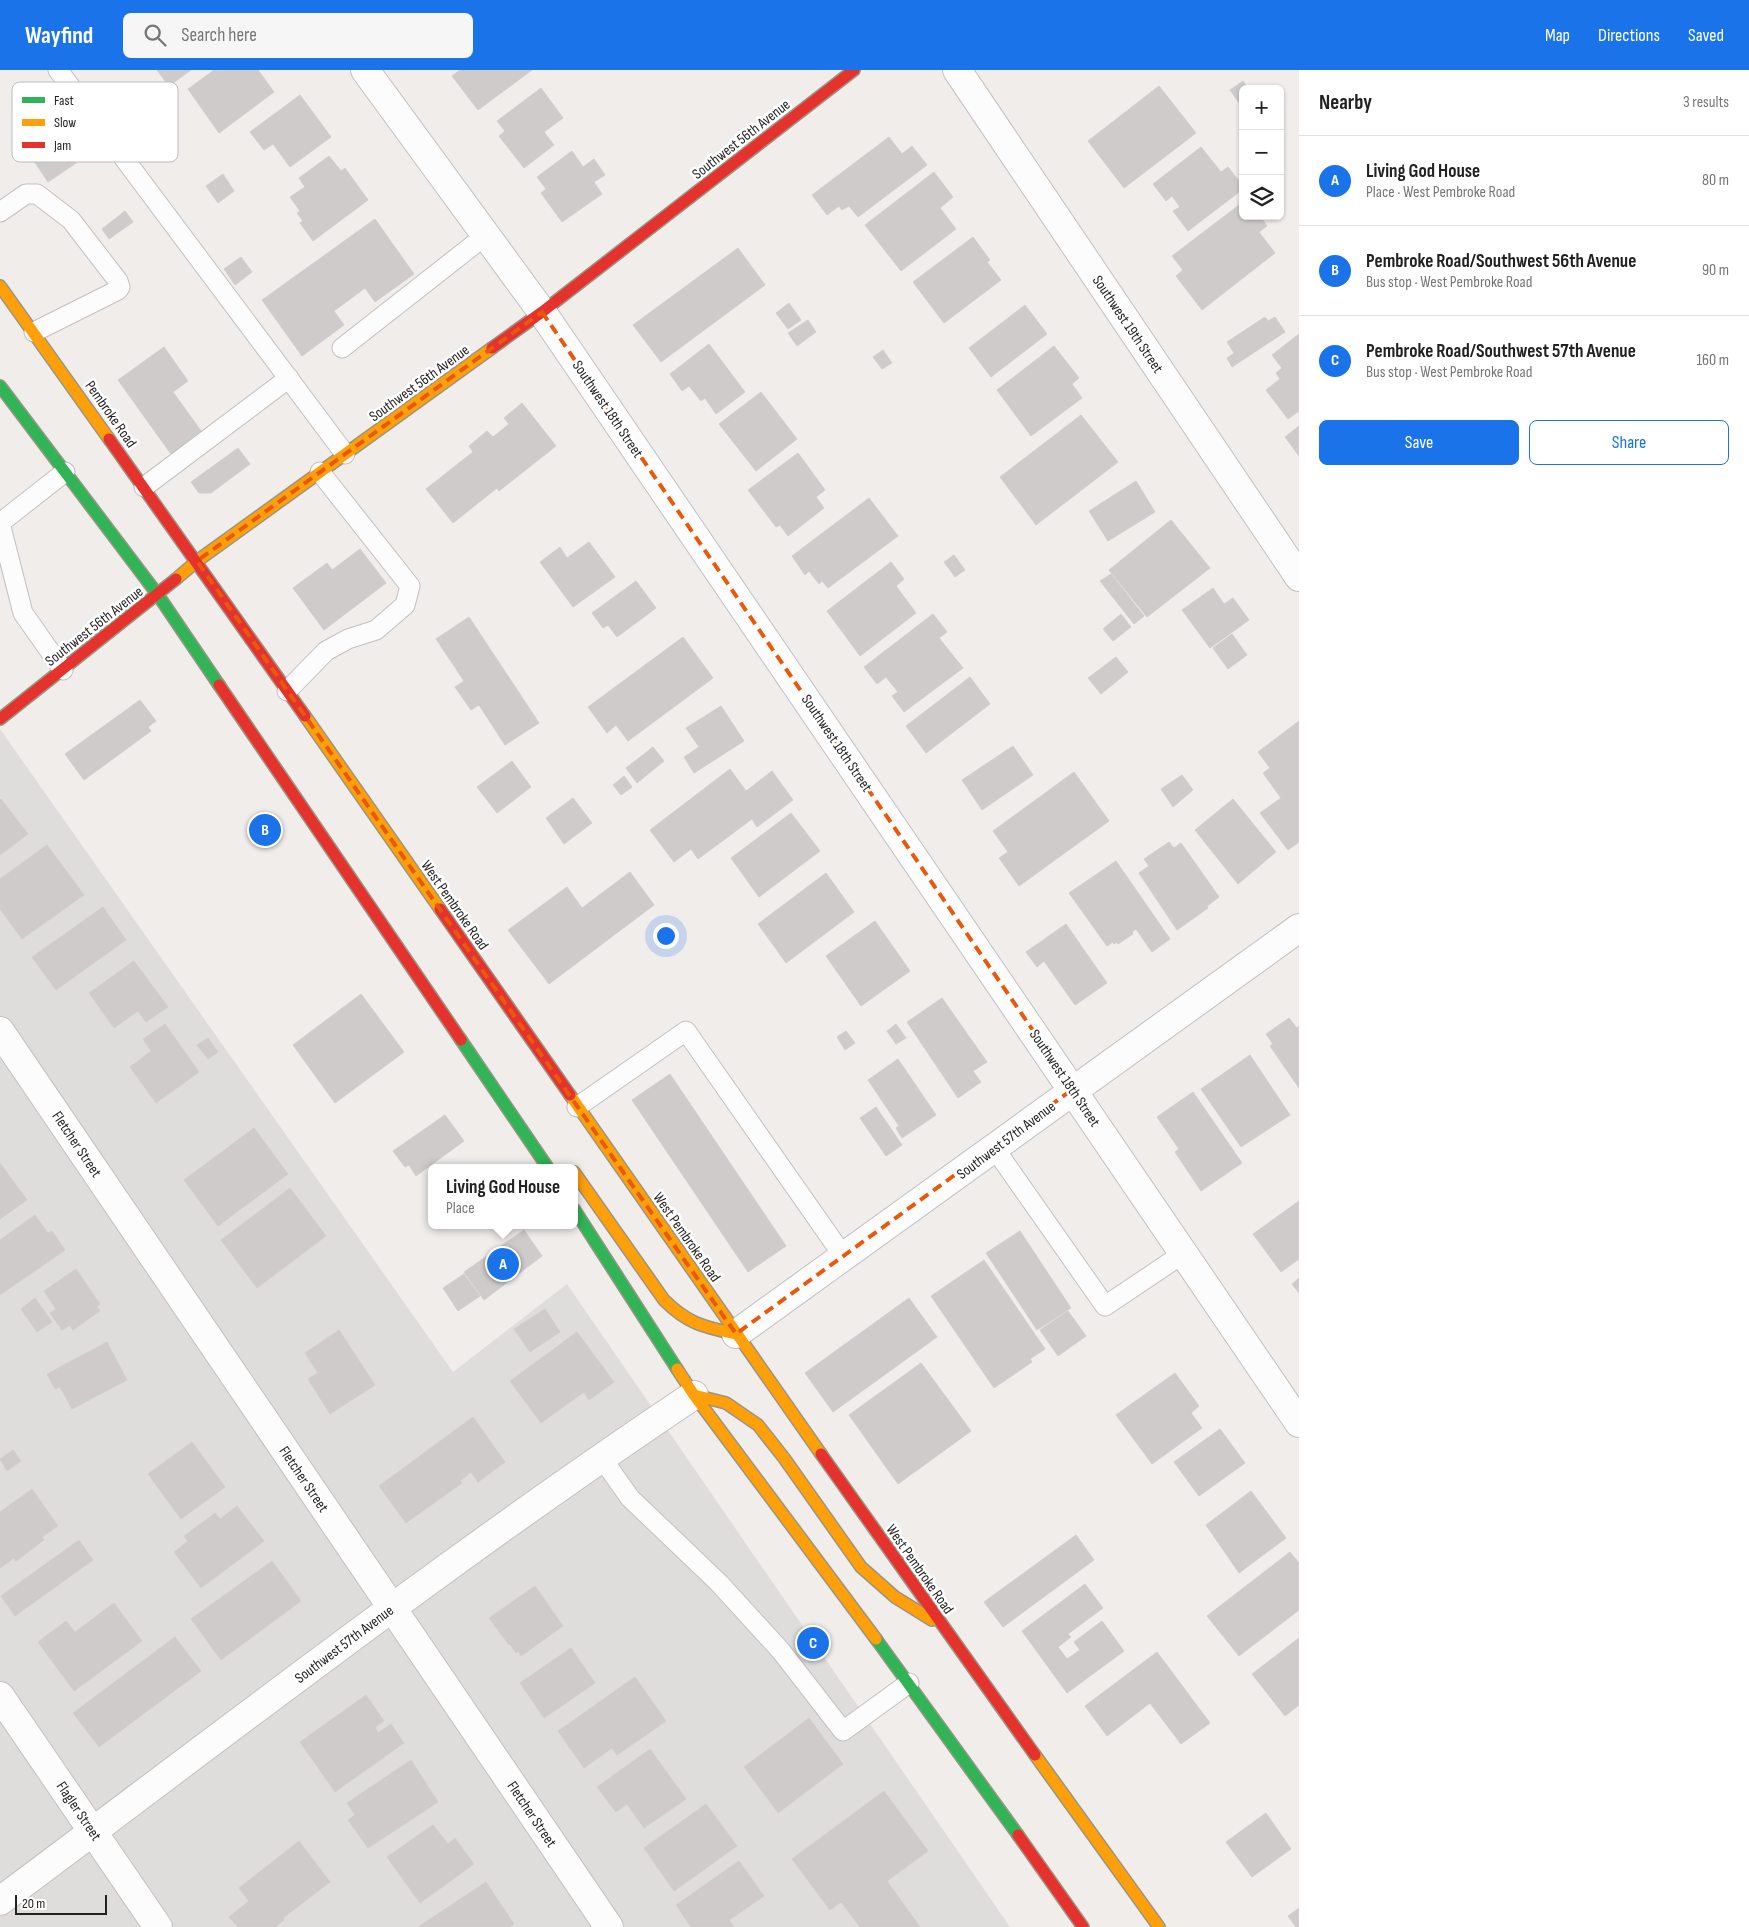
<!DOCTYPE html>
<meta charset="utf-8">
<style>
:root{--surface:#fff;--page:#f6f6f6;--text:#222;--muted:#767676;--line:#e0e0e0;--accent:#1a73e8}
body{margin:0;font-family:"Sofia Sans Condensed",sans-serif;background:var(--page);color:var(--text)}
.controls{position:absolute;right:15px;top:15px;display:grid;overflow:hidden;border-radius:8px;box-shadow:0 1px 4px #0004}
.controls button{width:45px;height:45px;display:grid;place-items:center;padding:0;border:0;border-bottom:1px solid var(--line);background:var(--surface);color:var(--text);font:25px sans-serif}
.scale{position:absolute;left:15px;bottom:12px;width:92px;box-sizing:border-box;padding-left:5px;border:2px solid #222;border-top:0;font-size:14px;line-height:18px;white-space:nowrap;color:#222;-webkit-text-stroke:4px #fff;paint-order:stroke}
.you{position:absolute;left:665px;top:865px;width:18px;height:18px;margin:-12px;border:4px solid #fff;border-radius:50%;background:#1a73e8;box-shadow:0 0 0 8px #1a73e833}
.badge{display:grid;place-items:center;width:32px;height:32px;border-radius:50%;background:var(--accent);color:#fff;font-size:16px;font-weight:700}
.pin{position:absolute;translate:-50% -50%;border:2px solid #fff;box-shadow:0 1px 5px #0006}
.popup{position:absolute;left:428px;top:1094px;width:150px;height:65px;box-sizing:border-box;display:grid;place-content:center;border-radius:8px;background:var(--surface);filter:drop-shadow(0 1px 4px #0005);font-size:16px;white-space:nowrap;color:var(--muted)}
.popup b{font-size:19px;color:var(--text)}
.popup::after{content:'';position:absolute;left:50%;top:100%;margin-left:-10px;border:10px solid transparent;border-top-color:var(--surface)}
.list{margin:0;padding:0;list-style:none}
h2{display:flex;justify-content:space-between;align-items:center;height:65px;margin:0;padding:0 20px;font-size:21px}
h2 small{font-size:16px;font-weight:400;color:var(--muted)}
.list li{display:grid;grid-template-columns:32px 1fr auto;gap:15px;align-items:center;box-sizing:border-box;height:90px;padding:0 20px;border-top:1px solid var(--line)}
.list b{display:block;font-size:19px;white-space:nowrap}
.list p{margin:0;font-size:16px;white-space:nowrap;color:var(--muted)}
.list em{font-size:16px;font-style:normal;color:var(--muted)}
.actions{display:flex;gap:10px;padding:15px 20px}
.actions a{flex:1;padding:11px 0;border:1px solid var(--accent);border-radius:8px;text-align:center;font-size:18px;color:var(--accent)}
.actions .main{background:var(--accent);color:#fff}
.icon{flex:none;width:28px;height:28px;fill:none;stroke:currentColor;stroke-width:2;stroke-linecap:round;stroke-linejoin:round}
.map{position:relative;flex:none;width:1299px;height:1857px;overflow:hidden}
header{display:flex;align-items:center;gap:30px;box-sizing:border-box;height:70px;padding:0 25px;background:var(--accent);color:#fff}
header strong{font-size:24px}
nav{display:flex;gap:28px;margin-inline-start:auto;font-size:18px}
.search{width:350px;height:45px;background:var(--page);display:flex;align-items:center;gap:12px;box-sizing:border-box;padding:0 18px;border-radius:8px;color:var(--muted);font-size:19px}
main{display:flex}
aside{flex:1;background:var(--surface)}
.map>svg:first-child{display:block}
.residential{fill:#dfdddc}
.building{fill:#cecbca;stroke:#d2cecd}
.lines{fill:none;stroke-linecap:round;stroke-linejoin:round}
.lane-casing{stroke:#c2c0c0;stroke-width:21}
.street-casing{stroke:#c2c0c0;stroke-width:30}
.fast-casing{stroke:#999584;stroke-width:14}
.slow-casing{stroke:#999584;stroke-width:14}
.jam-casing{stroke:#999584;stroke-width:14}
.lane{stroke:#fdfcfc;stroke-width:19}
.street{stroke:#fdfcfc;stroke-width:28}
.fast{stroke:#30b455;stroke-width:11}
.slow{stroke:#ff9f0a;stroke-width:11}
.jam{stroke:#e5322d;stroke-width:11}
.marked{fill:none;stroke:#e8590c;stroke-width:4;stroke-dasharray:10 6;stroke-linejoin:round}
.labels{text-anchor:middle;stroke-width:5;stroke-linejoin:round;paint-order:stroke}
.street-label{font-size:15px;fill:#222;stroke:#fff}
.key{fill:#fff;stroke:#bdbdbd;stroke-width:1}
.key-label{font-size:14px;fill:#222}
</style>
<header>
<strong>Wayfind</strong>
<div class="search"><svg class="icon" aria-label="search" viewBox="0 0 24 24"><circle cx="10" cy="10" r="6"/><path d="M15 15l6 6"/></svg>Search here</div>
<nav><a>Map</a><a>Directions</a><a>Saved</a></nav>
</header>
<main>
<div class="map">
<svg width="1299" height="1857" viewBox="0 0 1299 1857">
<rect width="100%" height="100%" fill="#f0edeb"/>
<polygon class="residential" points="0,659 453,1302 567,1214 1010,1857 0,1857"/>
<g class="building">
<polygon points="157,0 191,0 169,16"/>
<polygon points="214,0 258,0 274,22 219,63 188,19"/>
<polygon points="460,0 532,0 478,40 452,6"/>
<polygon points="1243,11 1248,19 1243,19 1243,32 1240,34 1230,20"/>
<polygon points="1159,16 1196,63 1124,118 1088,71"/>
<polygon points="541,18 563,48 544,62 554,75 524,98 499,66 505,61 497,51"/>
<polygon points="300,25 331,67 290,97 273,74 264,80 250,62"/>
<polygon points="60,30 94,81 48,112 14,61"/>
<polygon points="889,67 902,84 912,76 927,95 858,147 849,136 842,140 839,136 827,145 812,125"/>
<polygon points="1201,77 1221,102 1228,97 1243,116 1243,119 1188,161 1173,141 1180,137 1172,126 1166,131 1153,114"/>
<polygon points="572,81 583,97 594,89 605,105 594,112 602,124 562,152 541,123 546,119 537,107"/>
<polygon points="329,86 341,101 345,98 368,130 313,171 300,153 303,151 297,143 300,141 290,127 305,117 299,108"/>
<polygon points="934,102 953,127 940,138 956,159 901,201 865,155"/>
<polygon points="223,104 234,121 218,133 206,116"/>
<polygon points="1243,132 1243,146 1260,146 1267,156 1259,162 1275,183 1202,240 1176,206 1183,200 1172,186"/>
<polygon points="125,141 133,152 109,169 102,159"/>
<polygon points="375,149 414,204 375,232 365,218 334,241 344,255 302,286 262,230"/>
<polygon points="973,167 990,190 987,192 1001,210 944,253 913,212"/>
<polygon points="738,178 765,215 661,292 633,255"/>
<polygon points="241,187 252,202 235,215 224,199"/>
<polygon points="789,233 801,250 788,259 776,243"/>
<polygon points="1025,235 1047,264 991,307 969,278"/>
<polygon points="1265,247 1268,251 1275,247 1285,262 1232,297 1227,288 1234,283 1227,272"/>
<polygon points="808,250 816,262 797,276 788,263"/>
<polygon points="1299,264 1299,341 1288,349 1266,320 1280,309 1276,303 1282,298 1272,285"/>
<polygon points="709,274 745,322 716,344 705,328 701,331 689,316 682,321 670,304"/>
<polygon points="1054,276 1079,308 1072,314 1082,328 1031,366 997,320"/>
<polygon points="164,277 188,311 173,322 201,361 171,384 118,310"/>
<polygon points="883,280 892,293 882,299 873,287"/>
<polygon points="761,322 797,369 756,401 719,354"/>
<polygon points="522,333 556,376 499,421 497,418 453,453 426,419 473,382 469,376 487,361 493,367 509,354 504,348"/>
<polygon points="1081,345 1118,392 1036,455 1000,407"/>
<polygon points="1299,356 1299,386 1285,367"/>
<polygon points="238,378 250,394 211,423 199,423 191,412"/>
<polygon points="798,383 825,420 816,427 824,438 788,466 780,455 776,457 748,420"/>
<polygon points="1136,411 1155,442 1108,471 1089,441"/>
<polygon points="869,428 898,466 828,518 822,511 819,514 809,501 805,505 792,486"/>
<polygon points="1171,450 1210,498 1147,547 1109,500"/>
<polygon points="589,472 615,507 573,537 540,492 560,477 567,488"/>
<polygon points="360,479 386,513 324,560 293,518 327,493 332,500"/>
<polygon points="954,485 965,500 955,507 944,492"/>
<polygon points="891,492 904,509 896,516 916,543 860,586 827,541"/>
<polygon points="1111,504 1144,546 1134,554 1100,511"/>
<polygon points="636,511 656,538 617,567 608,555 603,558 592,543"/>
<polygon points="1213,518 1224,534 1233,528 1249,550 1210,578 1182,540"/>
<polygon points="933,544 947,562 939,568 963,598 904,642 892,626 898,622 886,607 877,614 864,597"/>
<polygon points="1121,544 1131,557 1113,571 1103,559"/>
<polygon points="469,547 539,653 505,675 479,635 471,640 455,617 464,611 436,569"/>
<polygon points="1232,564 1247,585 1228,599 1213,578"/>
<polygon points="683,567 713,608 628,671 616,655 607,663 588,637"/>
<polygon points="1116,587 1128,602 1101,624 1088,608"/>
<polygon points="970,607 990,634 926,683 906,656"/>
<polygon points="140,630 156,651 148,657 151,661 84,710 65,684"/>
<polygon points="721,636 744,671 694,703 684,687 699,677 686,658"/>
<polygon points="1299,651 1299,772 1288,780 1260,743 1281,728 1263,703 1270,698 1258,682"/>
<polygon points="1013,676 1033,705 982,740 962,710"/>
<polygon points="653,677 664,691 637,713 626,698"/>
<polygon points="512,691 531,717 497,743 477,717"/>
<polygon points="730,699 746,721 772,701 793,730 757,757 752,749 698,789 691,779 674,792 650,760"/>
<polygon points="1074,702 1109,751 1019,816 999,788 1008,782 993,761"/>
<polygon points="1182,705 1193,720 1173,737 1161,719"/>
<polygon points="624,706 632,717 621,725 613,715"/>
<polygon points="573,728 592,753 564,774 546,748"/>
<polygon points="1,729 28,764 0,785 0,730"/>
<polygon points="1233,729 1276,782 1238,814 1195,760"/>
<polygon points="791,743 820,781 759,827 731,788"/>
<polygon points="1169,772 1174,778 1181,773 1219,827 1207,836 1208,838 1177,860 1139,803 1149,796 1144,789"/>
<polygon points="47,775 84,825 22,869 0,839 0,809"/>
<polygon points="1116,791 1170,869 1152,882 1136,859 1132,862 1133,864 1118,874 1117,872 1114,874 1113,872 1107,876 1069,823"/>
<polygon points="630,802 654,835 549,914 508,860 567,817 582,838"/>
<polygon points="826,803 854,842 786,893 758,854"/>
<polygon points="103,837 126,870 56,920 32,887"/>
<polygon points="875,851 910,901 861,936 826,886"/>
<polygon points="1066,854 1107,913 1075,935 1044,891 1037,897 1026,882"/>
<polygon points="134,891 168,937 146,952 138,941 114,958 89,923"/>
<polygon points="361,924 404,982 335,1033 293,975"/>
<polygon points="942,928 987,992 973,1001 981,1012 958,1028 907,952"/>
<polygon points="1289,948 1297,958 1299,956 1299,1018 1270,976 1273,974 1266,964"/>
<polygon points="165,954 199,1002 156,1033 130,997 151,981 143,969"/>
<polygon points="896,954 906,968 896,974 887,961"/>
<polygon points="846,961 855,973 845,980 837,967"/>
<polygon points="208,968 218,982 208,989 197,975"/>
<polygon points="1250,985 1290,1045 1241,1077 1201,1019"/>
<polygon points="898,989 936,1045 902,1068 896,1058 899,1056 868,1010"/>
<polygon points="670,1004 786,1176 748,1202 632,1030"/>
<polygon points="1193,1022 1242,1093 1201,1121 1175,1082 1179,1079 1157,1047"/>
<polygon points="876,1037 902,1075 886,1086 860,1048"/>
<polygon points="445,1045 464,1071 416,1106 409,1095 405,1097 393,1081"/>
<polygon points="254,1058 288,1104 218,1156 184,1110"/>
<polygon points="0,1093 27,1130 0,1149"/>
<polygon points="290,1118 326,1166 257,1218 221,1170"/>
<polygon points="1299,1131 1299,1189 1281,1202 1253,1164"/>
<polygon points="35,1145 48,1163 52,1161 65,1180 0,1225 0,1170"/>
<polygon points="524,1160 542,1186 484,1230 464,1202"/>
<polygon points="1020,1161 1071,1238 1037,1260 986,1183"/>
<polygon points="984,1190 1045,1279 1030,1289 1032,1292 994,1318 931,1226"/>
<polygon points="76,1199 100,1234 97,1236 100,1241 73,1260 70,1255 62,1260 50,1243 56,1239 44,1221"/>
<polygon points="464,1204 480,1226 458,1241 443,1218"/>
<polygon points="1299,1208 1299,1223 1292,1214"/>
<polygon points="35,1228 52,1252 37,1262 21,1239"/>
<polygon points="909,1228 937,1267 833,1342 805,1303"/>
<polygon points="545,1239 560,1262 530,1282 514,1259"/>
<polygon points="1068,1241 1086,1266 1058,1286 1040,1260"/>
<polygon points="339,1260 375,1315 330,1344 308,1309 318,1303 305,1283"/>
<polygon points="577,1262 614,1312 589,1330 584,1322 541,1353 510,1311"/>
<polygon points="107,1272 127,1310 72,1339 60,1317 55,1319 47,1304"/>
<polygon points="921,1293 971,1361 898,1414 849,1345"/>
<polygon points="1175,1303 1199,1336 1191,1343 1202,1358 1152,1394 1116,1345"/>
<polygon points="473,1347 505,1392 478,1412 471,1402 460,1411 462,1413 406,1453 379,1416"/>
<polygon points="1220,1359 1245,1393 1199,1426 1174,1392"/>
<polygon points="192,1372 225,1417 181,1449 148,1404"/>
<polygon points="13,1380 21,1391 7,1401 0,1389"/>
<polygon points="32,1419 58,1456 42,1467 44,1470 16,1491 14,1488 0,1498 0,1442"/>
<polygon points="1251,1421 1286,1468 1239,1503 1206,1455"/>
<polygon points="237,1436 264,1471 201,1518 174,1482 188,1471 184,1466 215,1443 220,1449"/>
<polygon points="1076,1465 1094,1490 1003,1557 984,1532"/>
<polygon points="79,1470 93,1490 15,1546 1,1526"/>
<polygon points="1290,1482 1299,1493 1299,1540 1239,1586 1207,1546"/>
<polygon points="272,1491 301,1531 221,1590 191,1549"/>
<polygon points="1085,1514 1103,1538 1068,1564 1071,1567 1058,1577 1067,1589 1080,1580 1074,1572 1102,1551 1124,1581 1067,1623 1022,1561"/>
<polygon points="535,1516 563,1556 521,1586 518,1581 516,1583 510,1574 509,1575 489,1548"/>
<polygon points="114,1533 142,1571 74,1621 38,1572 66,1551 75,1562"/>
<polygon points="175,1567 201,1601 99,1677 73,1643"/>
<polygon points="1299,1568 1299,1635 1285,1646 1252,1604"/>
<polygon points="571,1578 595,1613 544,1648 520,1613"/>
<polygon points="1157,1582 1210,1653 1181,1674 1150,1633 1107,1666 1085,1636"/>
<polygon points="635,1607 666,1651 617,1685 612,1678 584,1698 558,1661"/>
<polygon points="366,1625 384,1651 375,1657 378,1663 391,1654 404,1673 335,1722 300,1672"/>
<polygon points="809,1648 843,1694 778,1743 744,1697"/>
<polygon points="650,1679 686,1729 644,1758 627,1734 616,1742 597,1717"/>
<polygon points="411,1690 438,1732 368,1778 348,1750 355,1745 347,1733"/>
<polygon points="884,1721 928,1781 887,1811 920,1857 860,1857 841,1832 830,1840 792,1789"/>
<polygon points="706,1734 737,1776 674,1821 644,1778"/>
<polygon points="1266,1743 1291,1779 1252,1807 1226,1772"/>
<polygon points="433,1755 448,1774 455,1768 474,1794 420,1833 387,1787"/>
<polygon points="299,1771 330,1812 283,1848 284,1850 275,1857 238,1857 229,1847 249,1831 239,1818"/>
<polygon points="739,1791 764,1826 729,1850 734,1857 691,1857 676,1835"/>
<polygon points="486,1812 514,1854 510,1857 418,1857"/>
<polygon points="1299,1838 1299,1857 1296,1857 1288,1846"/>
</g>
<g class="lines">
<defs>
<g id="lane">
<polyline points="58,0 345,384"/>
<polyline points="0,142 26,124 37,124 71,150 118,211 120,217 118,220 34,262"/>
<polyline points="342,278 486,165"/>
<polyline points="144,417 289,308"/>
<polyline points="63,600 23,543 0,453 65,402"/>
<polyline points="287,621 326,581 348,569 376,560 405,535 410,516 320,402"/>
<polyline points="577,1037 686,961 844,1187"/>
<polyline points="995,1079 1105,1236 1184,1183"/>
<polyline points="601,1387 630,1428 719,1513 781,1581 843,1661 909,1613"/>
</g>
<g id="street">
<polyline points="365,0 542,242 1299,1353"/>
<polyline points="957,0 1299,507"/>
<polyline points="0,961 609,1857"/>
<polyline points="736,1264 1299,858"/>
<polyline points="0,1626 158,1857"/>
<path d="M 0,1831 C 229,1660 456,1484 694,1325"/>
</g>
<g id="fast">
<polyline points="0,316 158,525 219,615"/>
<polyline points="461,970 548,1098"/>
<polyline points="574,1139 677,1299"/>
<polyline points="876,1569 1018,1765"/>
</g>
<g id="slow">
<polyline points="0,216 109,369"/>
<polyline points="176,509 197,491 492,278"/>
<polyline points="305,646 440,839"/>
<polyline points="570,1025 821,1384"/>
<path d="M 574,1102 L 664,1230 C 688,1254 704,1257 736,1264"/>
<polyline points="677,1299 694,1325 876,1569"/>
<polyline points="694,1325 726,1333 758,1355 784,1388 861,1497 895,1527 932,1550"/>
<polyline points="1035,1685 1159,1857"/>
</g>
<g id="jam">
<polyline points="492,278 542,242 854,0"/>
<polyline points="109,369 305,646"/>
<polyline points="219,615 461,970"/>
<polyline points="0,649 176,509"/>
<polyline points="440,839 570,1025"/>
<polyline points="821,1384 1035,1685"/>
<polyline points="1018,1765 1083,1857"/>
</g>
</defs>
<use href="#lane" class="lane-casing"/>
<use href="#street" class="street-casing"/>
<use href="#fast" class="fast-casing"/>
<use href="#slow" class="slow-casing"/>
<use href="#jam" class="jam-casing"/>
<use href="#lane" class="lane"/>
<use href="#street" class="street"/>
<use href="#fast" class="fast"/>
<use href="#slow" class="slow"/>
<use href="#jam" class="jam"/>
</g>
<path class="marked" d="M 542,242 L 1073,1019 L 736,1264 L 197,491 Z"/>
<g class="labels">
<g class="street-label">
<text transform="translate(741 69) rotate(-38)" y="5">Southwest 56th Avenue</text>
<text transform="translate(1128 254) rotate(56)" y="5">Southwest 19th Street</text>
<text transform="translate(419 313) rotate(-36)" y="5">Southwest 56th Avenue</text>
<text transform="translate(608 339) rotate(56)" y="5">Southwest 18th Street</text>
<text transform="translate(111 344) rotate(55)" y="5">Pembroke Road</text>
<text transform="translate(94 556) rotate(-38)" y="5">Southwest 56th Avenue</text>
<text transform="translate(837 673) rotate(56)" y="5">Southwest 18th Street</text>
<text transform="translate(455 835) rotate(55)" y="5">West Pembroke Road</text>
<text transform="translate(1065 1008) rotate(56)" y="5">Southwest 18th Street</text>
<text transform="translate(1006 1070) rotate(-37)" y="5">Southwest 57th Avenue</text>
<text transform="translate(77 1074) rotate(56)" y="5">Fletcher Street</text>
<text transform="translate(687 1167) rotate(55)" y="5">West Pembroke Road</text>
<text transform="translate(304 1409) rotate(56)" y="5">Fletcher Street</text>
<text transform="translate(920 1499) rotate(55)" y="5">West Pembroke Road</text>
<text transform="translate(344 1574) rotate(-37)" y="5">Southwest 57th Avenue</text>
<text transform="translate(79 1741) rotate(56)" y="5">Flagler Street</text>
<text transform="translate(532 1744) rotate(56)" y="5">Fletcher Street</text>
</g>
</g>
<rect x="12" y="12" width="166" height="80" rx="8" class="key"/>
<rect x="22" y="27" width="23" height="6" fill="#30b455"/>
<rect x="22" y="49" width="23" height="7" fill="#ff9f0a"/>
<rect x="22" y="72" width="23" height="6" fill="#e5322d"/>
<g class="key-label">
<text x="54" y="35">Fast</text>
<text x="54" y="57">Slow</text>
<text x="54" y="80">Jam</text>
</g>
</svg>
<div class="controls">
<button>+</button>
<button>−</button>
<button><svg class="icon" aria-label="layers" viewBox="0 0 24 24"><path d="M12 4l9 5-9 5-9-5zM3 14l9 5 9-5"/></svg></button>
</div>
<div class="scale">20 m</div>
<div class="you"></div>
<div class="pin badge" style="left:503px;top:1194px">A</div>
<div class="popup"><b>Living God House</b>Place</div>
<div class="pin badge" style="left:265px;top:760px">B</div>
<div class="pin badge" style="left:813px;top:1573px">C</div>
</div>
<aside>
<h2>Nearby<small>3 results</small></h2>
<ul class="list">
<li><span class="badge">A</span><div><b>Living God House</b><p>Place · West Pembroke Road</p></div><em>80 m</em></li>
<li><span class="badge">B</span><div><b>Pembroke Road/Southwest 56th Avenue</b><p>Bus stop · West Pembroke Road</p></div><em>90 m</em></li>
<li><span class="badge">C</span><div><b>Pembroke Road/Southwest 57th Avenue</b><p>Bus stop · West Pembroke Road</p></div><em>160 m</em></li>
</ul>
<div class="actions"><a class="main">Save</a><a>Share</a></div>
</aside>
</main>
